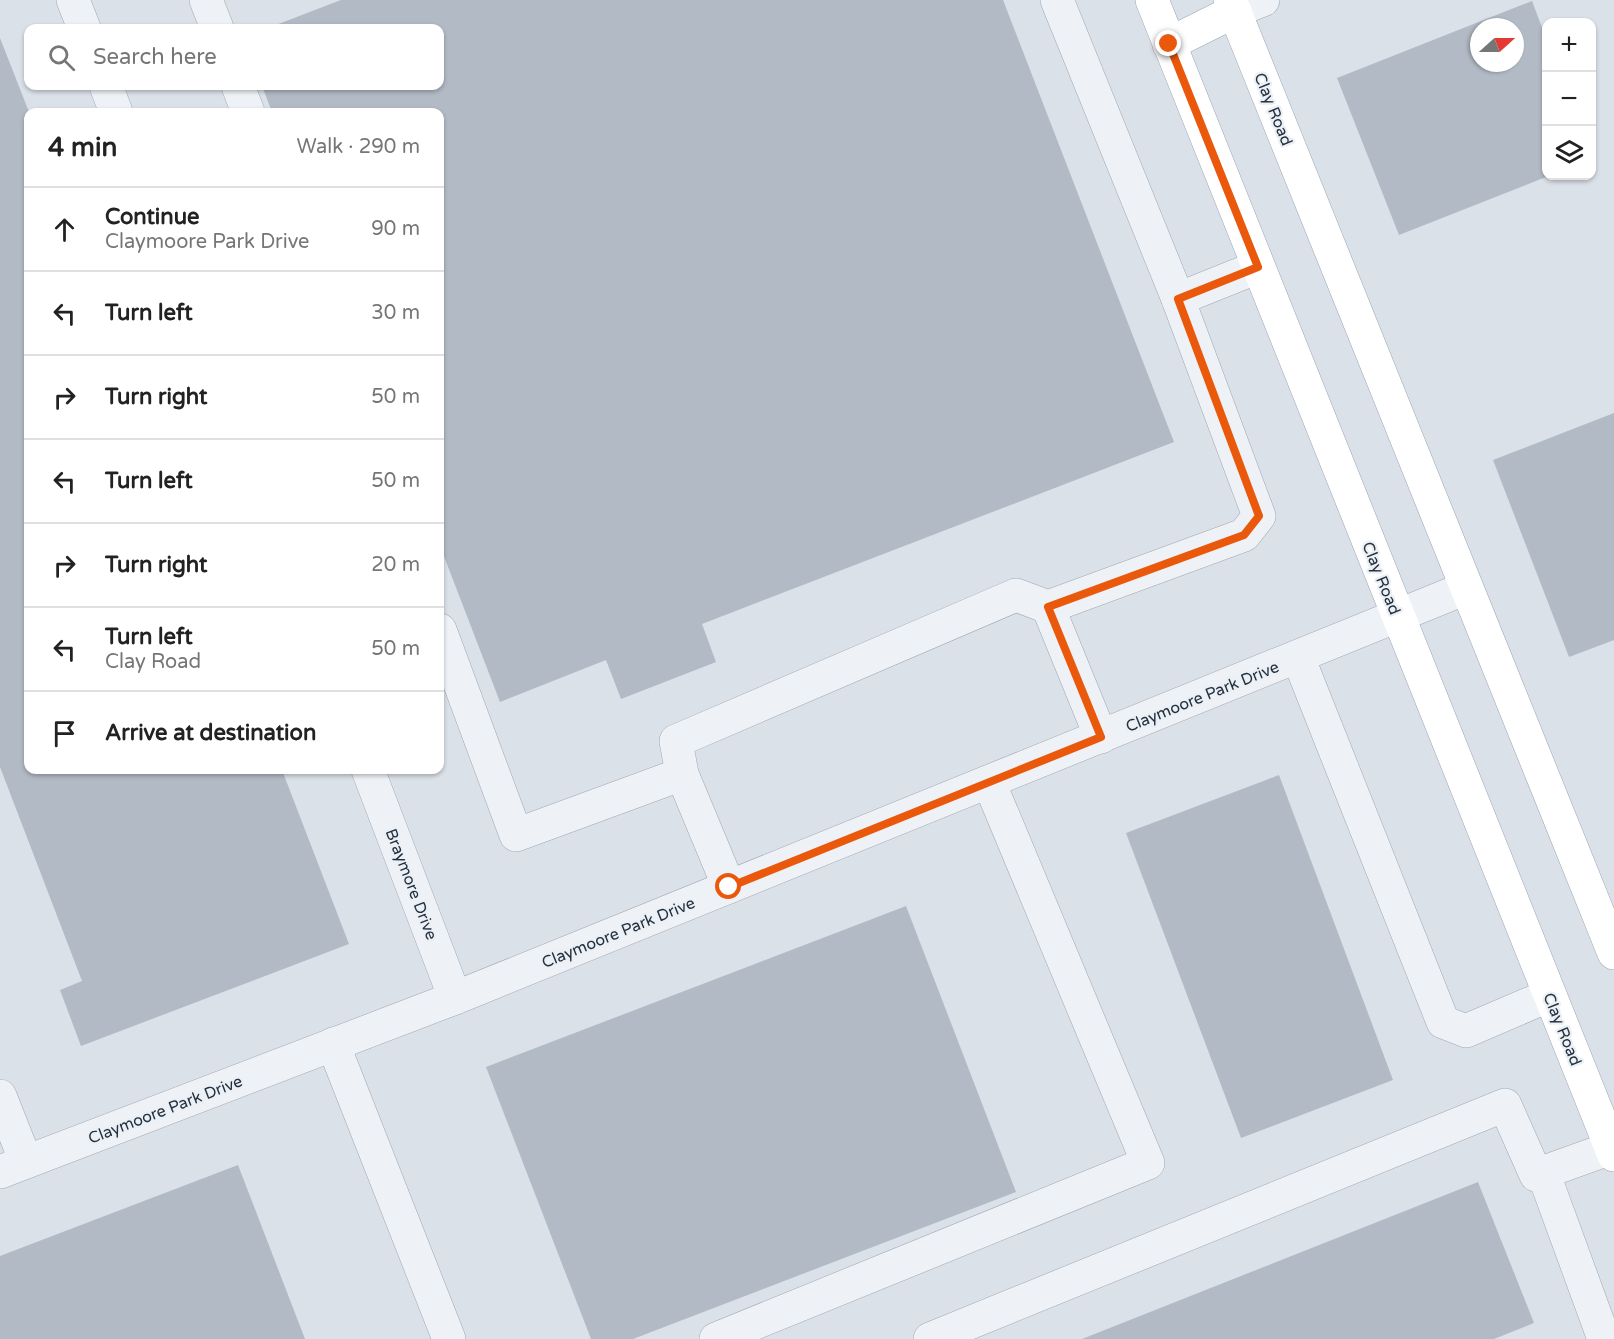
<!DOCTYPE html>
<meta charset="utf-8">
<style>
:root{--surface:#fff;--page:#f2f2f2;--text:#222;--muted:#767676;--line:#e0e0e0}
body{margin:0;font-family:"Varela Round",sans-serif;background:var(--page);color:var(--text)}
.controls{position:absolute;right:18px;top:18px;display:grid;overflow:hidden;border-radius:12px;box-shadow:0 2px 4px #0004}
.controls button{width:54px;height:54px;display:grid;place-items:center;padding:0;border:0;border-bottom:2px solid var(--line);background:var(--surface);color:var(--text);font:30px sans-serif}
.compass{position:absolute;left:1470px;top:18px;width:54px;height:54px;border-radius:50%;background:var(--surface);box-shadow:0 2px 4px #0004;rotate:69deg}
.stop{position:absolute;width:18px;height:18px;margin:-14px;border:4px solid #ea580c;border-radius:50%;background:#fff}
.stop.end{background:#ea580c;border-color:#fff;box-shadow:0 2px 6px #0008}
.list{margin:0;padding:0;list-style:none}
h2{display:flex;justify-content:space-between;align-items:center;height:78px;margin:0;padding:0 24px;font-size:26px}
h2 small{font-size:20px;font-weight:400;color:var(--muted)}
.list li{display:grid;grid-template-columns:39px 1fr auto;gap:18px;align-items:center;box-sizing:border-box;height:84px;padding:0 24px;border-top:2px solid var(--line)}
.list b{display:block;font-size:22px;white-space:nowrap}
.list p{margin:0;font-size:20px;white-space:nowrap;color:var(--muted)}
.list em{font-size:20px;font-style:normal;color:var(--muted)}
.icon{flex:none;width:33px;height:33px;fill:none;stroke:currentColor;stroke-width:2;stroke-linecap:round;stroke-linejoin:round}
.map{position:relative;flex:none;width:1614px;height:1339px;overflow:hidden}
.search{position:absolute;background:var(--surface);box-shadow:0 2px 4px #0004;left:24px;top:24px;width:420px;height:66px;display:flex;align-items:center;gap:15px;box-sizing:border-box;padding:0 21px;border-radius:12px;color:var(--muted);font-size:22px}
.panel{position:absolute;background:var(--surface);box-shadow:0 2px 4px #0004;left:24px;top:108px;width:420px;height:666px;border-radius:12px}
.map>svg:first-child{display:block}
.building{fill:#b2bac5;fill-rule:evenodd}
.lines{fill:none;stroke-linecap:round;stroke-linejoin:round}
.minor-casing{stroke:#a0a8b2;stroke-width:34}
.major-casing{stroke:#9aa5b4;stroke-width:34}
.minor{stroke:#eef1f6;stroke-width:33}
.major{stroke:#fff;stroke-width:33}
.route{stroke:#ea580c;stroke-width:8}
.labels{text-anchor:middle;stroke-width:4.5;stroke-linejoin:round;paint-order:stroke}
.street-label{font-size:16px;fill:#242f3f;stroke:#ebf0f5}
</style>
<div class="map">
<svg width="1614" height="1339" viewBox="0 0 1614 1339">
<rect width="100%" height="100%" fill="#dbe1e8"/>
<g class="building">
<polygon points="341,0 1003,0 1174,442 702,624 716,662 621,699 606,660 500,702 440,546 440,112 272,112 262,86 440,86 440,28 268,28"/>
<path d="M 1532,1 L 1546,38 L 1546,177 L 1399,235 L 1337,78 ZM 1479,27 L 1515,27 L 1515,63 L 1479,63 Z"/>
<polygon points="0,38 29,112 28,770 282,770 349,944 81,1046 60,990 82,981 0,767"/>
<polygon points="1614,413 1614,640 1569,657 1493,460"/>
<polygon points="1279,775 1393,1080 1241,1138 1126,833"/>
<polygon points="906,906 1016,1192 633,1339 591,1339 486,1067"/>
<polygon points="238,1165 305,1339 0,1339 0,1256"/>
<polygon points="1478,1182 1534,1323 1494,1339 1082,1339"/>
</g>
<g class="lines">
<defs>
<g id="minor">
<polyline points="73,0 84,28"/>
<polyline points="206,0 217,28"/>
<polyline points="1235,11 1263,0"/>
<polyline points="106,86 116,112"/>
<polyline points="238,86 248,112"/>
<polyline points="1178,299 1258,267"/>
<polyline points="1048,607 1101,737"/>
<polyline points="440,630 516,835 682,774 676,741 1016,595 1048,607 1244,535 1259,516 1178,299 1057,0"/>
<polyline points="1298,657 1443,1022 1466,1031 1550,995"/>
<polyline points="368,770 455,998"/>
<polyline points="682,774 729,887"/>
<polyline points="333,1044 449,1339"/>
<polyline points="0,1096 26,1162"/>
<polyline points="0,1172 455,998 1466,588"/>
<polyline points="1543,1172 1604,1339"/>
<polyline points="716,1339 1148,1163 989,782"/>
<polyline points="930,1339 1505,1105 1536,1175 1611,1148"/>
</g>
<g id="major">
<polyline points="1152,0 1614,1155"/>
<polyline points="1230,0 1614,953"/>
<polyline points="1169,44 1235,11"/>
</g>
</defs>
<use href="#minor" class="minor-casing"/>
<use href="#major" class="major-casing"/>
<use href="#minor" class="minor"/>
<use href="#major" class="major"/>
</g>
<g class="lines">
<polyline class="route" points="729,887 1101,737 1048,607 1244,535 1259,516 1178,299 1258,267 1169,44"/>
</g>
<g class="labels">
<g class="street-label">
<text transform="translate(1274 109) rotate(68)" y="6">Clay Road</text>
<text transform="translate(1382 578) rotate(68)" y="6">Clay Road</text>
<text transform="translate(1202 696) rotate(-22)" y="6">Claymoore Park Drive</text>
<text transform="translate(412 884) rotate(69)" y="6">Braymore Drive</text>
<text transform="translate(618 932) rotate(-22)" y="6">Claymoore Park Drive</text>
<text transform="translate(1563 1029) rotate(68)" y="6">Clay Road</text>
<text transform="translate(165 1109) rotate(-21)" y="6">Claymoore Park Drive</text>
</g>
</g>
</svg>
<div class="controls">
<button>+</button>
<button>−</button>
<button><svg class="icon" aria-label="layers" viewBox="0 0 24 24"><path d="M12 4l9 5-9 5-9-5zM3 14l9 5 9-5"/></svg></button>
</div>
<svg class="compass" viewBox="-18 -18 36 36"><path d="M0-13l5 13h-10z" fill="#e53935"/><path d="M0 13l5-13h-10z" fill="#767676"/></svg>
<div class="stop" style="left:729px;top:887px"></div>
<div class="stop end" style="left:1169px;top:44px"></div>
<div class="search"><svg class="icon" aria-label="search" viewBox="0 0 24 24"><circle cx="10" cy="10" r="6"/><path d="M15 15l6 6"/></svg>Search here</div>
<section class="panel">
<h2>4 min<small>Walk · 290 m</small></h2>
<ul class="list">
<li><svg class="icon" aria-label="ahead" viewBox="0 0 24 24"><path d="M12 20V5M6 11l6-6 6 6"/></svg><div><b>Continue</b><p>Claymoore Park Drive</p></div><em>90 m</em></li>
<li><svg class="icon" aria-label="left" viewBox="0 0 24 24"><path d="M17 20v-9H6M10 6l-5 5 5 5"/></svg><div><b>Turn left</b></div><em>30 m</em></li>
<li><svg class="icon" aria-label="right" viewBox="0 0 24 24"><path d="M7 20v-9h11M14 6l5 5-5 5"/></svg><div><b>Turn right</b></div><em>50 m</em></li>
<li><svg class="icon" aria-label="left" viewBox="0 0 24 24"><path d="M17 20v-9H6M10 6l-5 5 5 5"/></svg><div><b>Turn left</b></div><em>50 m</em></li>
<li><svg class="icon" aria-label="right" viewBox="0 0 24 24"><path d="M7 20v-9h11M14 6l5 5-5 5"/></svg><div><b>Turn right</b></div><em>20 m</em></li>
<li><svg class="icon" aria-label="left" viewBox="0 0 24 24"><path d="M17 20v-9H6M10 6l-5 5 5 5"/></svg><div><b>Turn left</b><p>Clay Road</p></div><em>50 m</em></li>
<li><svg class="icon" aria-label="arrive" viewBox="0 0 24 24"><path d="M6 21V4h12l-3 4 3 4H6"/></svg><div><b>Arrive at destination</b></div></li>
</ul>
</section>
</div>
